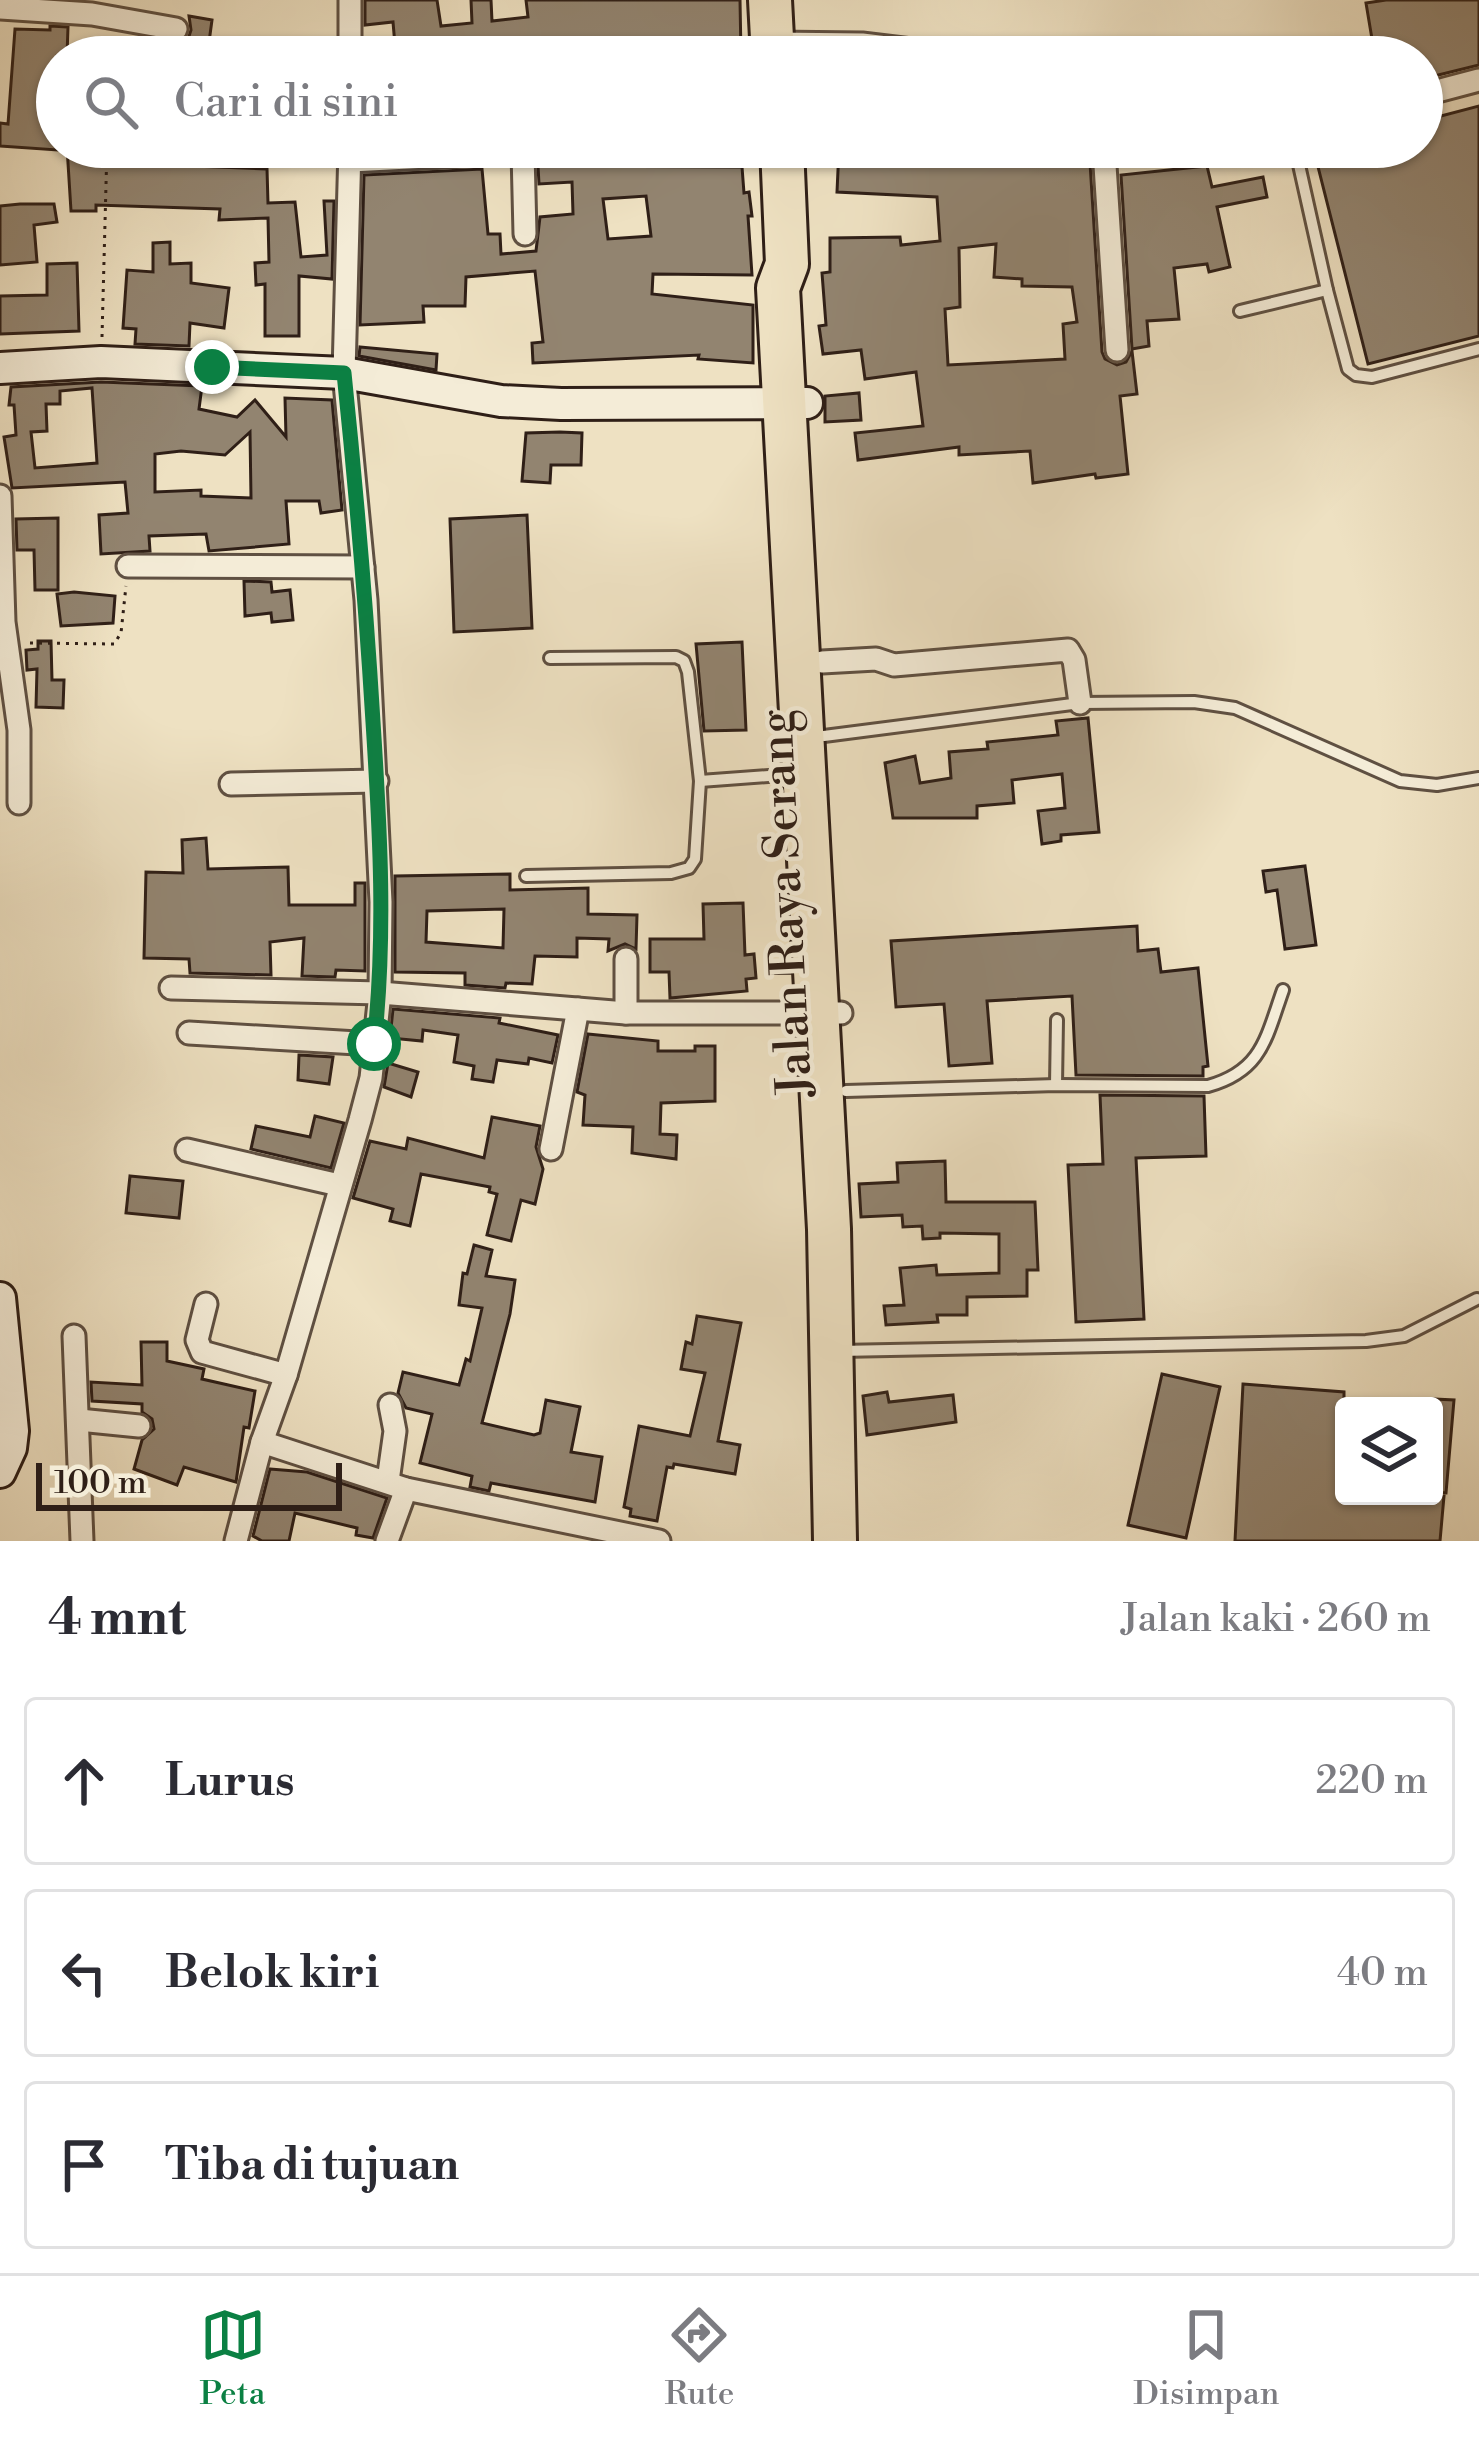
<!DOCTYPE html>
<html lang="id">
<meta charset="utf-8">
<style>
:root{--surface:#fff;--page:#f2f2f3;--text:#2b2b33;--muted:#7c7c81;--line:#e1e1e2;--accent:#0b8043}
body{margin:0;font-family:"Libre Bodoni",serif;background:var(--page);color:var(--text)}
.controls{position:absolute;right:36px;bottom:36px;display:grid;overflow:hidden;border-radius:12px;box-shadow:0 3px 9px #0004}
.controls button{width:108px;height:108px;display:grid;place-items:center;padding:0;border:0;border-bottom:3px solid var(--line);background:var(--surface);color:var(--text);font:60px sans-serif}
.scale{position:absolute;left:36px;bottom:30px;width:306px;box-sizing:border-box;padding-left:12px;border:6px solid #2f1f17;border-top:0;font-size:33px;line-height:42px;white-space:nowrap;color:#2f1f17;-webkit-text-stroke:9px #f4ecd7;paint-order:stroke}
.stop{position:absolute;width:36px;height:36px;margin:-27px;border:9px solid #0b8043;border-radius:50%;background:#fff}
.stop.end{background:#0b8043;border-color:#fff;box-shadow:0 3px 12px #0008}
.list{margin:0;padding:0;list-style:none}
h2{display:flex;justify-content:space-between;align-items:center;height:156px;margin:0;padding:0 48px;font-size:51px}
h2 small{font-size:39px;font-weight:400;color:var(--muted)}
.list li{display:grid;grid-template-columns:78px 1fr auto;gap:36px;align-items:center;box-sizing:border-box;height:168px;margin:0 24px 24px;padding:0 24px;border:3px solid var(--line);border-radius:12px}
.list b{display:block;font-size:45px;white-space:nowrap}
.list em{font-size:39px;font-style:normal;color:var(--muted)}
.icon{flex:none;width:66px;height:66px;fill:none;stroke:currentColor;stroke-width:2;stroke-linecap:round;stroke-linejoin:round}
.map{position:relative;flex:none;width:1479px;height:1541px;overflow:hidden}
.search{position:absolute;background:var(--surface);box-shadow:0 3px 9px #0004;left:36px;right:36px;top:36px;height:132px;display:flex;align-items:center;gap:30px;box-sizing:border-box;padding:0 42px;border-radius:66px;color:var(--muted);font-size:45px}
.sheet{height:732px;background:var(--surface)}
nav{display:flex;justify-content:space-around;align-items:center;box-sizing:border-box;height:168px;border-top:3px solid var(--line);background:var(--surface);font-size:33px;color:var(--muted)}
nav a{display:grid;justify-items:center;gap:6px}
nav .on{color:var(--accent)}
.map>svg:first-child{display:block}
.building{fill:#928470;stroke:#2f1f17;stroke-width:3;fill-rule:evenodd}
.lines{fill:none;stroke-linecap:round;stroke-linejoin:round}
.lane-casing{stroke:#5f5042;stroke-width:16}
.street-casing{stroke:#5f5042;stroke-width:27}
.secondary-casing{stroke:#2f1f17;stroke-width:36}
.highway-casing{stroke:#2f1f17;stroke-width:48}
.path{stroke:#2f1f17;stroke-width:3;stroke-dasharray:3 6;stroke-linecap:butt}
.lane{stroke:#f4ecd7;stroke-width:10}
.street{stroke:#f4ecd7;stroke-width:21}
.secondary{stroke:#f4ecd7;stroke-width:30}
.highway{stroke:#eee1c2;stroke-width:42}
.route{stroke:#0b8043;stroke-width:15}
.labels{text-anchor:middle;stroke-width:9;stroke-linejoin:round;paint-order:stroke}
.street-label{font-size:48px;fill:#2f1f17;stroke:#f4ecd7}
</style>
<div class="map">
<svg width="1479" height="1541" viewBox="0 0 1479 1541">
<rect width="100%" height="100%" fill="#eee1c2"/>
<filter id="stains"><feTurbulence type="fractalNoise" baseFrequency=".00167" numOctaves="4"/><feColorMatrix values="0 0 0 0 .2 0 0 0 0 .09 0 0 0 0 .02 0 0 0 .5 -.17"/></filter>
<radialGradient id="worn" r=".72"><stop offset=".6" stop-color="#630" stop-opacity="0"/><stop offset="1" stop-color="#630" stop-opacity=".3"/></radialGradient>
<g class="building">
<polygon points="365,0 437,0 441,26 472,23 471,0 491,0 492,21 528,17 526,0 740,0 741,55 681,57 679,39 631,47 633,57 396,57 393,22 365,25"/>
<polygon points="1386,0 1479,0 1479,65 1422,79 1422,57 1375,57 1366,3"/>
<polygon points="189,16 212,20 207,57 182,57 191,30"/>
<polygon points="50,26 68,27 67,56 57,56 54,86 51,126 57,126 57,150 0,146 0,123 8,124 15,29 50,30"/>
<polygon points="1479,106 1479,336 1368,364 1313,147 1422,147 1422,121"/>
<polygon points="67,147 143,147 142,164 267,169 268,203 295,202 301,257 327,255 324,201 334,201 332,279 299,276 299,336 265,336 265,284 256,285 255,263 269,262 268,218 219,220 220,209 96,205 96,211 71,211"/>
<path d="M 839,148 L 878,151 L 878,158 L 921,158 L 921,151 L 937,151 L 937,163 L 994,165 L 994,155 L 1010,155 L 1067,158 L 1067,164 L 1090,163 L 1102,352 L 1105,359 L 1117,365 L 1126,362 L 1132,351 L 1137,394 L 1120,396 L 1128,474 L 1096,478 L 1095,474 L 1033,483 L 1030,451 L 959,455 L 959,447 L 858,460 L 855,433 L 923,426 L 916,372 L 865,379 L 861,350 L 823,354 L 819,326 L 826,325 L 822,273 L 830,272 L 830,238 L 900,237 L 901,245 L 940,241 L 937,197 L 837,192 ZM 996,244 L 994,277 L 1022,279 L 1022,286 L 1072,287 L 1077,322 L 1063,324 L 1065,359 L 948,365 L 945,309 L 960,307 L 959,248 Z"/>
<path d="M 538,166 L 742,167 L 744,193 L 749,192 L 752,216 L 748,216 L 752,275 L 653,274 L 652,294 L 753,305 L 753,363 L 698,359 L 699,355 L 533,363 L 532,343 L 543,342 L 535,271 L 466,277 L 465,306 L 423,306 L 424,322 L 360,325 L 364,175 L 482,169 L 488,234 L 500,234 L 501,254 L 536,251 L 540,217 L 573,214 L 572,182 L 539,184 ZM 646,196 L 651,236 L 608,239 L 603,199 Z"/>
<polygon points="1207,166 1212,187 1263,177 1267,197 1217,207 1230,267 1209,272 1207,264 1174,268 1179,319 1147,321 1149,346 1132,349 1121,175"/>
<polygon points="20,204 54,204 57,222 34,225 37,262 0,265 0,206"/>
<polygon points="170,242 170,264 191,263 191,283 229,288 224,328 190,323 189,346 135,344 136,329 123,328 127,270 153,272 153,243"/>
<polygon points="77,263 79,331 0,334 0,296 47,295 47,264"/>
<polygon points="360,347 437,354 436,370 359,356"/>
<path d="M 101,382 L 202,386 L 199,409 L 237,417 L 255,400 L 286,437 L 285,398 L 332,400 L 342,510 L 321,513 L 319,501 L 286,501 L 289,544 L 209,551 L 206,534 L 149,536 L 150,551 L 101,554 L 99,515 L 128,513 L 125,482 L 12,488 L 4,437 L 16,435 L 14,405 L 9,405 L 11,387 ZM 92,388 L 97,463 L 35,468 L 31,432 L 47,431 L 46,404 L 60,404 L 60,391 ZM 250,432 L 251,498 L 201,496 L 201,490 L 155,492 L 155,454 L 181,451 L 225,455 Z"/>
<polygon points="859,393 861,420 825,422 825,396"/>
<polygon points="560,432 582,433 581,465 551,465 550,483 522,481 526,433"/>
<polygon points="527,515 532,628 454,632 450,519"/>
<polygon points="58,518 58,590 35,590 34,550 17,550 16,519"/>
<polygon points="244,581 271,582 272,592 290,590 293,620 272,622 271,613 245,616"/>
<polygon points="74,592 115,596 113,623 61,626 57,594"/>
<polygon points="38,641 51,641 52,680 64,680 63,708 36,707 37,669 27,670 26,650 38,649"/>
<polygon points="742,642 746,730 704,731 696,644"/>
<polygon points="1088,718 1099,832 1061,835 1061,841 1042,844 1038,811 1065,808 1062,774 1012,780 1014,803 977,806 977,818 893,818 885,763 915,756 920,783 951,778 949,752 988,749 987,742 1058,735 1056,721"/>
<polygon points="206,838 208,869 288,867 289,905 355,905 355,883 365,883 365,971 336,970 335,977 302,976 304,938 270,942 271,975 190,973 189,959 144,958 146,872 183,873 182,840"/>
<polygon points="1305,866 1316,945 1285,949 1277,890 1266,892 1263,871"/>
<path d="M 510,874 L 510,890 L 588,888 L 588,914 L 637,915 L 636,949 L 625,944 L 608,951 L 609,939 L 577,938 L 577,957 L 535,956 L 532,984 L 506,983 L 505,988 L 465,985 L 465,973 L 395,972 L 395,876 ZM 504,909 L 503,948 L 426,942 L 427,911 Z"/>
<polygon points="743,903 745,955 754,954 756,978 746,979 747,991 670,998 669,972 650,972 650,939 704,939 703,904"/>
<polygon points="1137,926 1138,951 1158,949 1161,972 1198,968 1208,1066 1203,1067 1203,1076 1076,1075 1072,996 987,1001 992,1063 949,1066 944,1004 896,1007 891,941"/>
<polygon points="393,1009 500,1018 499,1023 558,1035 552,1063 529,1058 528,1064 497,1060 493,1082 472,1079 474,1066 454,1062 458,1035 423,1030 422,1041 390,1038"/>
<polygon points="588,1034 658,1041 658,1051 695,1051 695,1046 715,1046 715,1101 661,1103 660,1134 677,1135 676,1159 632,1153 633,1127 583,1125 585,1095 577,1092"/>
<polygon points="299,1055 333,1057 329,1084 298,1080"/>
<polygon points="388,1063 418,1072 411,1097 384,1087"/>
<polygon points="1100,1095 1204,1096 1206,1156 1136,1158 1144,1319 1076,1322 1068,1165 1103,1164"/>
<polygon points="315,1116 344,1123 331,1168 251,1149 256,1126 310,1137"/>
<polygon points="492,1117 540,1126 536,1147 543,1169 535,1204 521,1200 511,1241 487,1235 497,1194 489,1192 490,1187 421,1174 410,1226 390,1221 393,1209 353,1198 370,1141 406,1149 408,1138 484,1158"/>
<polygon points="945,1161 946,1202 1035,1202 1038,1270 1027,1270 1027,1296 967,1297 967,1315 937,1315 938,1322 886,1325 884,1306 904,1305 900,1268 936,1265 937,1275 999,1273 999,1234 940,1233 940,1238 923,1239 922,1226 903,1227 902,1215 861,1217 859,1184 898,1182 897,1163"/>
<polygon points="130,1176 183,1181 179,1218 126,1213"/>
<polygon points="474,1245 492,1250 486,1276 515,1280 510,1314 482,1423 534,1435 540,1433 546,1400 580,1407 571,1452 602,1457 595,1502 491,1483 489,1491 470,1487 472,1476 420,1463 432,1414 406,1408 398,1393 403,1372 459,1385 466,1359 470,1361 482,1308 459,1305 463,1273 467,1274"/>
<polygon points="697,1316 741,1323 718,1441 740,1445 735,1474 674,1464 673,1468 667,1467 657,1521 630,1516 631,1509 624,1507 639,1426 690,1436 705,1373 681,1369 686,1342 692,1344"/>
<polygon points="141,1342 167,1342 167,1361 204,1369 202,1379 255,1391 249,1428 244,1427 236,1482 184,1467 177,1485 134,1469 142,1440 154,1429 152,1419 142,1412 142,1404 92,1401 91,1382 142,1385"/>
<polygon points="1162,1374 1220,1387 1186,1538 1128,1525"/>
<polygon points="1243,1384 1344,1392 1344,1496 1444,1496 1440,1541 1235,1541"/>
<polygon points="887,1392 889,1402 953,1395 956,1422 867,1435 863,1396"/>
<polygon points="1434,1399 1454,1400 1446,1493 1434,1492"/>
<polygon points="270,1469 307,1472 387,1498 373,1538 356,1535 357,1528 295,1513 289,1541 262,1541 253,1536"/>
</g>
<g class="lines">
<defs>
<g id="lane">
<polyline points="1327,290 1348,369 1356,375 1372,377 1479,349"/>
<polyline points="1240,311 1327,290 1295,147"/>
<polyline points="550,658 676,657 684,661 688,672 700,781 795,774"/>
<polyline points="824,736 1080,703 1194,702 1235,708 1400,781 1437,785 1479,778"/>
<polyline points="526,876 671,873 689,868 695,859 700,781"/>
<polyline points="773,967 808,967"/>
<polyline points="1056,1085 1057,1020"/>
<path d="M 846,1091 L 1056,1085 L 1208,1086 C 1262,1071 1266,1038 1283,990"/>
<polyline points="839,1351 1366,1341 1404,1336 1477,1299"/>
</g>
<g id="street">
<polyline points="350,0 350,57"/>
<polyline points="0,8 92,14 176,29"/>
<polyline points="772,43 862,44 969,57"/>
<polyline points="1422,95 1479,80"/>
<path d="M 1086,147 C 1133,153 1174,155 1220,147"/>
<polyline points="1104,150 1117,350"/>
<polyline points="523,152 525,234"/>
<polyline points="350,161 564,150 782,152"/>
<polyline points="0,496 4,622 19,730 19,803"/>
<polyline points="128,566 363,567"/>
<polyline points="822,662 876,659 894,665 1068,650 1074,660 1080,703"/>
<polyline points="231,784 377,781"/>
<polyline points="626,959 626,1013"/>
<polyline points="171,988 380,993 626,1013 841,1013"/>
<polyline points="189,1033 374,1044"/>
<polyline points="551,1149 578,1009"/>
<polyline points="187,1150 339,1185"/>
<polyline points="206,1304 197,1340 202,1352 286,1375"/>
<polyline points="74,1336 82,1541"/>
<polyline points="79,1420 139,1426"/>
<polyline points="262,1442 406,1489 659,1541"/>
<polyline points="388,1481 395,1431 390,1405"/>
<polyline points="236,1541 262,1442 286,1375 360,1120 371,1078 380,993 381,902 366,600 344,373 350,147"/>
<polyline points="387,1541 406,1489"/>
</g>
<g id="secondary">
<polyline points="0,368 101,362 344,373 501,401 561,404 807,403"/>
<polyline points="0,1298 13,1431 11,1448 0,1472"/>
</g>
<g id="highway">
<polyline points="770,0 773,57"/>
<polyline points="782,147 787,264 778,288 829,1229 835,1541"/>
</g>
</defs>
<use href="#lane" class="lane-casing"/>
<use href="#street" class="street-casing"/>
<use href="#secondary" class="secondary-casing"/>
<use href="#highway" class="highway-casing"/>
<g class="path">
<polyline points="102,337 107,147"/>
<polyline points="30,643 114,644 121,633 126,586"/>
</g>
<use href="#lane" class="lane"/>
<use href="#street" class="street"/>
<use href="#secondary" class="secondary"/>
<use href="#highway" class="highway"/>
</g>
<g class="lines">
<path class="route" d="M 212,367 L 344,373 C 356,489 366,606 373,722 C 380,830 386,936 374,1044"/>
</g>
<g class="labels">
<g class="street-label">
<text transform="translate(784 903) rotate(-93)" y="17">Jalan Raya Serang</text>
</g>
</g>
<rect width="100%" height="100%" filter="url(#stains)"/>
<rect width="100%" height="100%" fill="url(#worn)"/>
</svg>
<div class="controls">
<button><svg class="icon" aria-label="layers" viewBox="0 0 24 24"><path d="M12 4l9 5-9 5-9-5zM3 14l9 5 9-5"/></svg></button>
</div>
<div class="scale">100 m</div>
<div class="stop" style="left:374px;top:1044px"></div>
<div class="stop end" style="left:212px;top:367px"></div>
<div class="search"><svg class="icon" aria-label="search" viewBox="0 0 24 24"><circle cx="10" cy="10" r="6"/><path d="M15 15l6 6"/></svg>Cari di sini</div>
</div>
<section class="sheet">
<h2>4 mnt<small>Jalan kaki · 260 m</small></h2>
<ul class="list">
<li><svg class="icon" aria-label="ahead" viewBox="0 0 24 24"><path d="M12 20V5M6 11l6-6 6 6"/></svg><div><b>Lurus</b></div><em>220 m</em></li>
<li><svg class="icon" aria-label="left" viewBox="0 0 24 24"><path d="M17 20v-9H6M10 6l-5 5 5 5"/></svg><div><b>Belok kiri</b></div><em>40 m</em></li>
<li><svg class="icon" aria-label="arrive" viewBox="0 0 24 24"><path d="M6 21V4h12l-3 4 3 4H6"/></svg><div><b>Tiba di tujuan</b></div></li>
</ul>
</section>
<nav>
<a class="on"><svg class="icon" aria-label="map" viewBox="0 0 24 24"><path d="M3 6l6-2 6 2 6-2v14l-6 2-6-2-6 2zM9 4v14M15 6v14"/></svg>Peta</a>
<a><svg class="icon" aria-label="directions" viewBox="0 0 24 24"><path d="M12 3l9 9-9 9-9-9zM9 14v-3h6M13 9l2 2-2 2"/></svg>Rute</a>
<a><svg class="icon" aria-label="saved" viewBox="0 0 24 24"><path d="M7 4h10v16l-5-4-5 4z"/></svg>Disimpan</a>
</nav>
